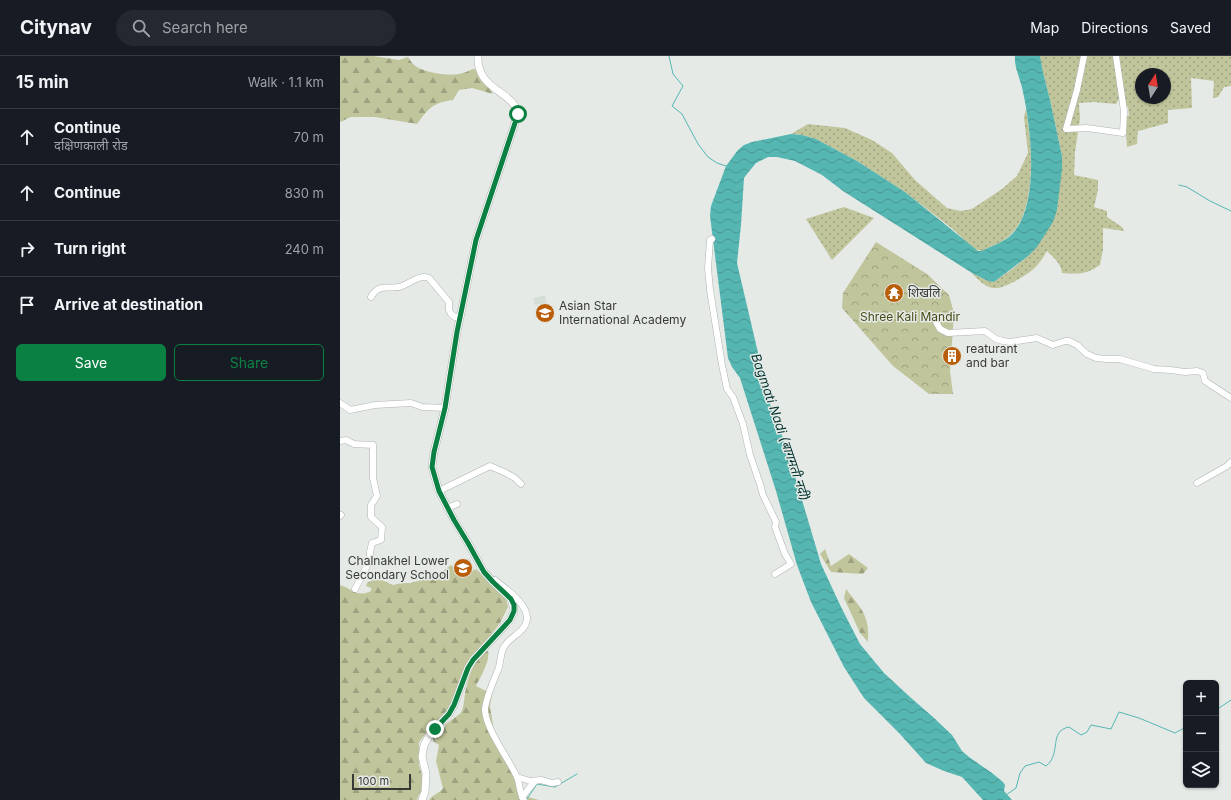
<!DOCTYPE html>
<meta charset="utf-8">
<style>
:root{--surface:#171b24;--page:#242831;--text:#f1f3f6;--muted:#9ea1a6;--line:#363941;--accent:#0b8043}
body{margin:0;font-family:Inter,"Noto Sans Devanagari",sans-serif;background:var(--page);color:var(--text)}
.controls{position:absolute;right:12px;bottom:12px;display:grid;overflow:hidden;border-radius:6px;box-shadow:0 1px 3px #0004}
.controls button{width:36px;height:36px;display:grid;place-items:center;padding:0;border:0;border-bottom:1px solid var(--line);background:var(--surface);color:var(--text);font:20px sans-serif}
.compass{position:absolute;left:795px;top:12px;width:36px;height:36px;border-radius:50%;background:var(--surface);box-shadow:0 1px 3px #0004;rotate:12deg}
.scale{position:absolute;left:12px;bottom:10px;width:59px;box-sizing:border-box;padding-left:4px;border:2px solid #383a38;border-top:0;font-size:11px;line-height:14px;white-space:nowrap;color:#383a38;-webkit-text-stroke:3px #e5eae6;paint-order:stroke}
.stop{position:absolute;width:12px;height:12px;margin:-9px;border:3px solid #0b8043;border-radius:50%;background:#fff}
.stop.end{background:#0b8043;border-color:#fff;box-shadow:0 1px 4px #0008}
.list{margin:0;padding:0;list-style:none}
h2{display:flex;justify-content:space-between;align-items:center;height:52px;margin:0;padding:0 16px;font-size:17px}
h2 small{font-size:13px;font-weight:400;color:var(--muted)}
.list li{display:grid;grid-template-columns:26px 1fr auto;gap:12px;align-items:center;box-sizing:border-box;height:56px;padding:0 16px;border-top:1px solid var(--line)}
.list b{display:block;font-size:15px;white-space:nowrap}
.list p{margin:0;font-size:13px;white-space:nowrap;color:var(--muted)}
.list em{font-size:13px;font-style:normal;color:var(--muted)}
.actions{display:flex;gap:8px;padding:12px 16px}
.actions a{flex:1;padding:9px 0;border:1px solid var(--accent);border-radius:6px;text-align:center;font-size:14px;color:var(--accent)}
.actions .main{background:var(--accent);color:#fff}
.icon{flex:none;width:22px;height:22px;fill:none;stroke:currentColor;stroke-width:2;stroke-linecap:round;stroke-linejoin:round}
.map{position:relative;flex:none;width:891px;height:744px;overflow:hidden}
header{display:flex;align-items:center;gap:24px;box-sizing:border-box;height:56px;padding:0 20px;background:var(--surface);border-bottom:1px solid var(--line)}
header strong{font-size:19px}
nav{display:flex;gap:22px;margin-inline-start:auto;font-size:14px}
.search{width:280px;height:36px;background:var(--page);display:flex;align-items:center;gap:10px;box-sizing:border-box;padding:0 14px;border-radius:22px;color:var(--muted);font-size:15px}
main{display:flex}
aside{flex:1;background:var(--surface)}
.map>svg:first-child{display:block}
.built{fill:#d4ded5}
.grass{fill:url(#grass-dots);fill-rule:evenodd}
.forest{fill:url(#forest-firs)}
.park{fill:url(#park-crowns)}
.water{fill:url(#water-waves)}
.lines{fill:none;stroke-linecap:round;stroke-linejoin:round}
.stream{stroke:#56b7b2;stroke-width:1}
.minor-casing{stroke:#afb4b0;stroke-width:7}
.major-casing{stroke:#afb4b0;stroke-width:8}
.minor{stroke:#fff;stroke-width:6}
.major{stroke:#fff;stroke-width:7}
.route{stroke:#0b8043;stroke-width:5}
.labels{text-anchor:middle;stroke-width:3;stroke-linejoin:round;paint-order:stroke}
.poi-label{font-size:12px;fill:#383a38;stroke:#e5eae6;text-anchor:start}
.park-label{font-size:12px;fill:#474a16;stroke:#e5eae6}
.water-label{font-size:13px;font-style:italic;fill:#00312f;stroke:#e5eae6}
</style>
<header>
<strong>Citynav</strong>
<div class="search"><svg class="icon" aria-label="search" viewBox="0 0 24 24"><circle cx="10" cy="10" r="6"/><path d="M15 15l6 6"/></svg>Search here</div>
<nav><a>Map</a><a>Directions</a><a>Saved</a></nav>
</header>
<main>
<aside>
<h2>15 min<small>Walk · 1.1 km</small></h2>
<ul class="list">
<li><svg class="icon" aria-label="ahead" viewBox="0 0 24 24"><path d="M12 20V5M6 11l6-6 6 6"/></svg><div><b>Continue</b><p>दक्षिणकाली रोड</p></div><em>70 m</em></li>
<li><svg class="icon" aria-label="ahead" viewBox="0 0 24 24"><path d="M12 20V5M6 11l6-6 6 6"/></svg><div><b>Continue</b></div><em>830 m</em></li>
<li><svg class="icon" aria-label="right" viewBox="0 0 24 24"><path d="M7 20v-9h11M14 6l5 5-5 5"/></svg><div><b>Turn right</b></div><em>240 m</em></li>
<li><svg class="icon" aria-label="arrive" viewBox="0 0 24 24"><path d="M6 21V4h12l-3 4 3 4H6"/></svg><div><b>Arrive at destination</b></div></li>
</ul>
<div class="actions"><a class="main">Save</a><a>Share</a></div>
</aside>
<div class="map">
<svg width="891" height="744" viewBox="0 0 891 744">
<defs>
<pattern id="grass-dots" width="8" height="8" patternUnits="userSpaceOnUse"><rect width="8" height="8" fill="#c1c59b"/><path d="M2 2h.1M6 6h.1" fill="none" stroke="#9ea17f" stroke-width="1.8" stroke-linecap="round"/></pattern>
<pattern id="forest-firs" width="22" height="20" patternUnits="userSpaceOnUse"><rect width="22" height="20" fill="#c1c59b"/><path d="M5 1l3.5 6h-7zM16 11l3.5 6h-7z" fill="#9ea17f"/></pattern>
<pattern id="park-crowns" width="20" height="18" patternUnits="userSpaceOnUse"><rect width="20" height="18" fill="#c1c59b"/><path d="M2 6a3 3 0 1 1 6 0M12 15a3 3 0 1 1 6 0" fill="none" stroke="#9ea17f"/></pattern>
<pattern id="water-waves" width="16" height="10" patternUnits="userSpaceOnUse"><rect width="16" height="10" fill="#56b7b2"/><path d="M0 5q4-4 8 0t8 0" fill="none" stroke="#489692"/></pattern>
</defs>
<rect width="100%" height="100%" fill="#e5eae6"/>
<g class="built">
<polygon points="205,239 210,266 203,267 200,248 195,249 193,242"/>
<polygon points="129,502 135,514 117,523 111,511"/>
</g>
<g class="grass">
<path d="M 700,0 L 891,0 L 891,30 L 884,31 L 878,41 L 873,42 L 874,25 L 851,22 L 852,52 L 828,54 L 828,67 L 798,75 L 797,88 L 787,91 L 785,60 L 789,60 L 788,51 L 785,50 L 786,43 L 779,43 L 776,48 L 754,46 L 739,47 L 740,63 L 735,96 L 734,119 L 758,124 L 758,134 L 754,151 L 767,155 L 767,161 L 782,171 L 784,175 L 763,172 L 763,193 L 760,209 C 746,219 737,218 722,217 C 721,207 714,202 707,195 C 703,202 698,210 691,215 C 685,220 663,233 655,232 C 646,232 638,224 632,217 L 648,225 L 654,226 L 671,214 L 687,201 L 717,154 L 722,100 L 710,44 L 703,16 ZM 801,18 L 825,18 L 825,42 L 801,42 Z"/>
<path d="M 686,53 C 692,86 697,150 673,176 C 665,186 652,190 641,195 L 634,193 L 614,174 L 565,136 L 517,105 L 476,83 L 462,79 L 451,78 L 468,68 L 505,72 L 532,84 L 552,97 L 575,124 L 607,152 L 620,155 L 632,153 L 662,133 L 677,120 L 688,97 L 684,61 Z"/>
<polygon points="504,151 534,162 492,204 466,163"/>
</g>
<g class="forest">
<path d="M 0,0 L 33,0 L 59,4 L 68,1 C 70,4 72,7 74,9 C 83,17 112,21 123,17 C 128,16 130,13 135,13 C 140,22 148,28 153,38 L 132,32 L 119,34 L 113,44 C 92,47 89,52 77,68 L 35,61 L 11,61 L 0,66 Z"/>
<polygon points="485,493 491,510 509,498 528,512 523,518 491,516 480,498"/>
<path d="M 111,509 L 120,518 L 127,513 L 131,516 L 136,513 L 166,543 L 168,551 L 160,567 L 146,585 L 107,655 L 90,672 L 79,686 L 79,709 L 84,726 L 77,744 L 0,744 L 0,529 C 13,533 17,542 31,535 L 31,532 L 26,530 L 27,527 L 37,522 L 53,529 L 62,527 L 71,527 L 98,519 Z"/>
<path d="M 506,533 C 521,552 530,560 528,586 L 520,577 L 504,542 Z"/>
<path d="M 148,595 C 151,603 140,622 136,630 L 152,638 L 150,650 L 154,675 L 175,710 L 184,740 L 199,744 L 89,744 C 93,738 100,737 103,732 L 96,705 L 99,689 L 93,685 L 93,681 L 94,679 L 101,678 L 106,668 L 121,657 C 124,651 124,644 125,638 C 127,626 135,598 148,595 Z"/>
</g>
<polygon class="park" points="536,186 587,218 609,239 614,257 610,315 613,338 589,338 553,310 502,252 503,237"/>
<path class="water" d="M 675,0 L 700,0 L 703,16 L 710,44 L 722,100 L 722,113 L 717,154 L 713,166 L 697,191 L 687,201 L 654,226 L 648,225 L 632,217 L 503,135 L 482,119 L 455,105 L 437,101 L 428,101 L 416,107 L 407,118 L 404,122 L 401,169 L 397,207 L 430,348 L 446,390 L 481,508 L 502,553 L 520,588 L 544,617 L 570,641 L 593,661 L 612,679 L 622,695 L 629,701 L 652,717 L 663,726 L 665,729 L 664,735 L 672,744 L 643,744 L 622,721 L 604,715 L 586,707 L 560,678 L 524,642 L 504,611 L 471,546 L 457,509 L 436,435 L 400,322 L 392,311 L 388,302 L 370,160 L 371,150 L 386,110 L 398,94 L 404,89 L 412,86 L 451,78 L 462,79 L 476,83 L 517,105 L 565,136 L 638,195 L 641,195 C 652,190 665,186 673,177 C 700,147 691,72 683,36 C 681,24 674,12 675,0 Z"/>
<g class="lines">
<g class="stream">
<polyline points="329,0 333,18 343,30 332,50 342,58 358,88 368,101 377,107 386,110"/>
<polyline points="839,129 847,131 870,145 891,155"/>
<polyline points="876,654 891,644"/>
<path d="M 666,739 L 676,732 L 680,717 L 685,710 L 699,706 L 706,710 C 722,698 708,675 729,671 L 741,679 L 747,676 L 751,669 L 771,673 L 779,656 L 799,662 L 835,677 L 846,671"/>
<polyline points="187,743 197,728 215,731 237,718"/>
</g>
<defs>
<g id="minor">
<polyline points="744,0 737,34 726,73 747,72 783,77 784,55 776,0"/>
<polyline points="372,183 370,184 368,212 370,234 382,309 387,333 393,341 403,368 410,399 420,428 423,439 436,466 435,471 445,498 451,508 435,518"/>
<path d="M 31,241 C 39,227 48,233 59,231 C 70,228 78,218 89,222 L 109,246 L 109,254 L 111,258 L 115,261 L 120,261"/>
<polyline points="596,266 600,273 608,277 645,275 656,283 663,285 670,286 697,282 713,289 725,285 729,285 737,289 747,298 756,302 767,303 780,303 814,313 830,314 845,316 857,315 863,317 865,325 891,342"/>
<polyline points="0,347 10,354 35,349 71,347 82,351 105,352"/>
<polyline points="0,385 6,384 14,388 33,389 33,422 37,440 31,449 31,461 42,471 41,484 32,487 30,496 30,504 15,533"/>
<polyline points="857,427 887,410 891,406"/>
<polyline points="99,435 150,410 166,417 175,422 181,428"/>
<polyline points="107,452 117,448"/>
<polyline points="0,460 1,459"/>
<path d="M 155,524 C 166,533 188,548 187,563 C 186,576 169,581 164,591 C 160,597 161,607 158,614 C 153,626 147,639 145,652 C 144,671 169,703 177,721 C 180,728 179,737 184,744"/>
<polyline points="177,721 190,725 201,724 212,727 218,726"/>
<polyline points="182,741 195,725"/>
</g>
<path id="major" d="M 82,744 L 85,736 L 86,717 L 82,701 L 84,689 L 90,678 L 109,658 L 114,649 L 128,612 L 133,604 L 170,564 L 174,555 L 173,549 L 171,543 L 153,526 L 144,516 L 128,487 L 114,464 L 99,435 L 92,411 L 94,396 L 105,352 L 117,276 L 136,184 L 178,58 C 174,35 136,34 138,0"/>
</defs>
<use href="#minor" class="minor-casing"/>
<use href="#major" class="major-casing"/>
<use href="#minor" class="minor"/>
<use href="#major" class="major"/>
</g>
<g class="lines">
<polyline class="route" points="95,673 109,658 114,649 128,612 133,604 170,564 174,555 174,549 171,543 153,526 144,516 128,487 114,464 99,435 92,411 94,396 105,352 117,276 136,184 178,58"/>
</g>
<defs>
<symbol id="temple-disc" viewBox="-11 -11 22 22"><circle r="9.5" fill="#b95d07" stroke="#e5eae6"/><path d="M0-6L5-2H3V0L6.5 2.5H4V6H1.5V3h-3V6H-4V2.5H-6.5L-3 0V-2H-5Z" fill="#fff"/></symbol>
<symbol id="school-disc" viewBox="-11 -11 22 22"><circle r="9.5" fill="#b95d07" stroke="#e5eae6"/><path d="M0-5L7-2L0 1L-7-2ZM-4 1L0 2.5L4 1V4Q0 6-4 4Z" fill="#fff"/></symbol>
<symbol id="building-disc" viewBox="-11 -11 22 22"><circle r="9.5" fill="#b95d07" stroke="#e5eae6"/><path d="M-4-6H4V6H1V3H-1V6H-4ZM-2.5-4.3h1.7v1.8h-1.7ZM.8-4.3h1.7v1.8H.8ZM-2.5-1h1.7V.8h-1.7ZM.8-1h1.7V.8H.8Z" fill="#fff"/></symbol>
</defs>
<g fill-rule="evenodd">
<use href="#temple-disc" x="543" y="226" width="22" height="22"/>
<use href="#school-disc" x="194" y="246" width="22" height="22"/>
<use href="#building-disc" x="601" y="289" width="22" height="22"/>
<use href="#school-disc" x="112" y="501" width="22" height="22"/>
</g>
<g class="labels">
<g class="poi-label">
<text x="568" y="241">शिखलि</text>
<text x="219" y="254">Asian Star<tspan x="219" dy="14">International Academy</tspan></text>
<text x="626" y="297">reaturant<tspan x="626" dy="14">and bar</tspan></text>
<text x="109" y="509" text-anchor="end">Chalnakhel Lower<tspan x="109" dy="14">Secondary School</tspan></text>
</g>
<g class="park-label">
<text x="570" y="265">Shree Kali Mandir</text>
</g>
<g class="water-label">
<text transform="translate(441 371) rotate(71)" y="5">Bagmati Nadi (बागमती नदी)</text>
</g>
</g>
</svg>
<div class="controls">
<button>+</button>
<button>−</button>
<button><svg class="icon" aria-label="layers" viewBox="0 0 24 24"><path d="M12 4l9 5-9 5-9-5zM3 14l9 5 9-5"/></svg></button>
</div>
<svg class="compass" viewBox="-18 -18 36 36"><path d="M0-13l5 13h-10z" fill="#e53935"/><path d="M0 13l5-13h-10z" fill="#9ea1a6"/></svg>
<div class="scale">100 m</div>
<div class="stop" style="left:178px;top:58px"></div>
<div class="stop end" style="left:95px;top:673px"></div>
</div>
</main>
